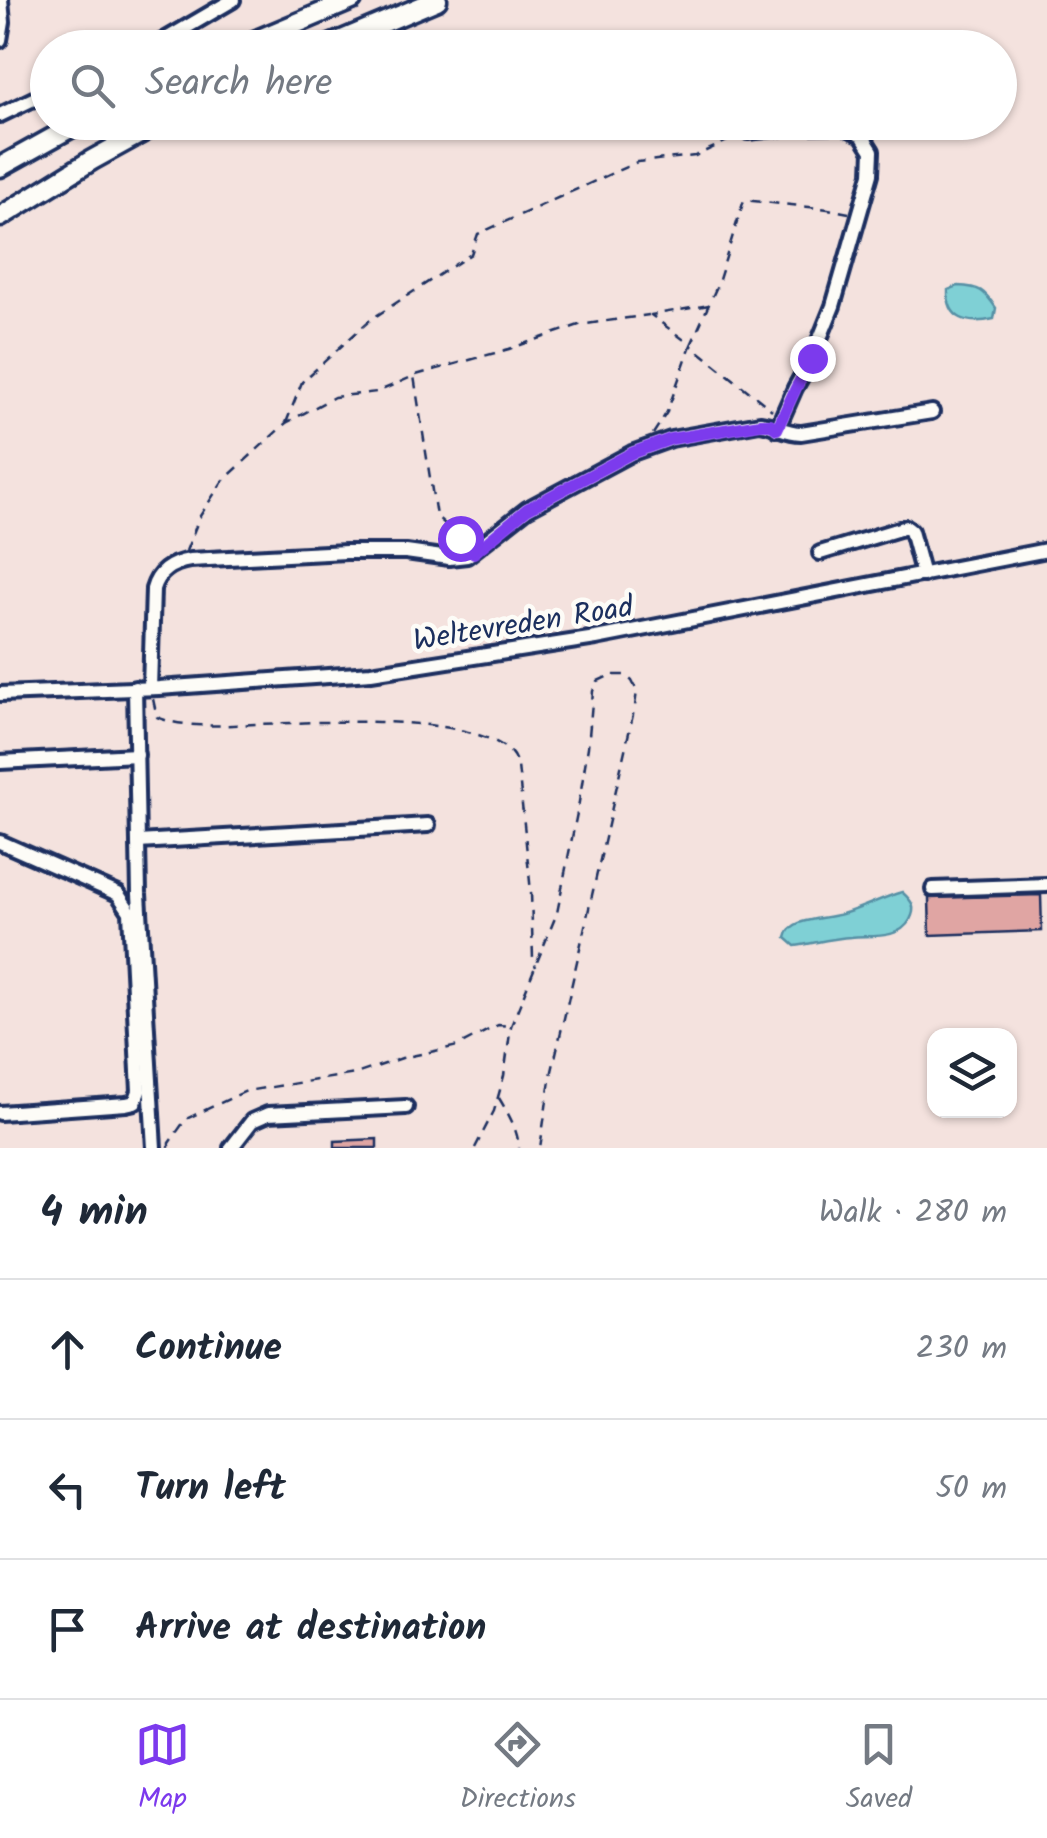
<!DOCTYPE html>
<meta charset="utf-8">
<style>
:root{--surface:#fff;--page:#f6f6f7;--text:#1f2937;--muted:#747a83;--line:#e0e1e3;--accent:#7c3aed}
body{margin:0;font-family:Kalam,sans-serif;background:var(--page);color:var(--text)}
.controls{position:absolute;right:30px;bottom:30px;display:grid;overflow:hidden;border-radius:20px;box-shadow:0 2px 8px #0004}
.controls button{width:90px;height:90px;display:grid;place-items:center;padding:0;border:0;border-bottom:2px solid var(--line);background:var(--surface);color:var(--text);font:50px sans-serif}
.stop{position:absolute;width:30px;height:30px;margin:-22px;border:8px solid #7c3aed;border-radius:50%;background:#fff}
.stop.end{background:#7c3aed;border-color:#fff;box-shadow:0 2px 10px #0008}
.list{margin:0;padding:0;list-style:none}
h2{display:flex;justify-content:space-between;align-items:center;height:130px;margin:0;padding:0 40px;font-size:42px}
h2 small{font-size:32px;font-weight:400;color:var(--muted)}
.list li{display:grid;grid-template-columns:65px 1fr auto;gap:30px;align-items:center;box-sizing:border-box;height:140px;padding:0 40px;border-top:2px solid var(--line)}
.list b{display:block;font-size:38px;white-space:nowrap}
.list em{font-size:32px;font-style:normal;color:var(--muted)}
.icon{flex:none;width:55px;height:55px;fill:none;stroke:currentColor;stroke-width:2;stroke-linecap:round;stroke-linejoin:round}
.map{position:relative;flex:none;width:1047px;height:1148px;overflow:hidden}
.search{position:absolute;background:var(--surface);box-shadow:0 2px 8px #0004;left:30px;right:30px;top:30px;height:110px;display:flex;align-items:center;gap:25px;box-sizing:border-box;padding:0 35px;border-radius:55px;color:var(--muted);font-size:38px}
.sheet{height:550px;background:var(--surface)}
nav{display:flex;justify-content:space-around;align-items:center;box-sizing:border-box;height:140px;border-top:2px solid var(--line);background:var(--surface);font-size:28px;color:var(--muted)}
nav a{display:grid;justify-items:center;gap:5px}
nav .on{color:var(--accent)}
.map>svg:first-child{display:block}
.water{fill:#7fd0d5;stroke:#5790a5;stroke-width:2.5}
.building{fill:#e0a5a3;stroke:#1b2f5e;stroke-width:2.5}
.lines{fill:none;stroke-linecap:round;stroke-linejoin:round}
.minor-casing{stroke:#1b2f5e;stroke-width:20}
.highway-casing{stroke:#1b2f5e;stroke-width:25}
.path{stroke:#1b2f5e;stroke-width:2.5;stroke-dasharray:10 8;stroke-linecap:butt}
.minor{stroke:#fdfcf7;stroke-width:12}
.highway{stroke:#fdfcf7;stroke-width:18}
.route{stroke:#7c3aed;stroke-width:12}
.labels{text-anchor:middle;stroke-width:9;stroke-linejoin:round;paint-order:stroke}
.street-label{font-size:30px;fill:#1b2f5e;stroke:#fdfcf7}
</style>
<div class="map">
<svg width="1047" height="1148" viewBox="0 0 1047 1148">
<rect width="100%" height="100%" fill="#f4e2de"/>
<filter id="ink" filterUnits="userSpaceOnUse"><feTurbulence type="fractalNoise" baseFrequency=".01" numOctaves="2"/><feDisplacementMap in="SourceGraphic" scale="20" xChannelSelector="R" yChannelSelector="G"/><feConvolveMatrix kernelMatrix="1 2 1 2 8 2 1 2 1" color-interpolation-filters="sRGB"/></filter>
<g filter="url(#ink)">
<g class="water">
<path d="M 958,286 C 980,287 984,290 996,308 L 994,319 C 968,325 947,320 948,290 Z"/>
<path d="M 902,892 C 912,901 917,907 910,920 C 899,940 871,935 851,937 C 833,938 814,943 795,946 L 786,938 C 788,931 788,930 795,925 C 806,918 828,918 842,914 C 863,908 881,898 902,892 Z"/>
</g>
<g class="building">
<polygon points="1041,895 1042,931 930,935 929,898"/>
<polygon points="377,1139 377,1148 335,1148 335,1141"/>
</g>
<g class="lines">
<defs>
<g id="minor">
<polyline points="0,40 3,22 1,0"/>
<polyline points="151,48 233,0"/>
<polyline points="0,115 48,92"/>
<polyline points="748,132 800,126 841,125 862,135 872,151 871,174 833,306 812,358 795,388 777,429"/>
<polyline points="820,553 906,527 911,531 923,575"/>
<polyline points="135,688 139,894 154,1148"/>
<path d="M 150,688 L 153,589 C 158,571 172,563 190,560 L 346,552 L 406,552 L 449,558 L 467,556 L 527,509 L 632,453 L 671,439 L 760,423 C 775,425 786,433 801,433 L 932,412"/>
<polyline points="0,694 159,688 371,673 596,638 1047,550"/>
<polyline points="0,762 137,755"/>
<polyline points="0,842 118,894 130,912 139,1091 135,1102 126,1104 0,1113"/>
<polyline points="138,842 428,825"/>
<polyline points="933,889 1047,885"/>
<polyline points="231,1148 252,1121 268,1114 406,1107"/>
</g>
<g id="highway">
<polyline points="238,48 352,0"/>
<polyline points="323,48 437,0"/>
<polyline points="0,167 81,122"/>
<polyline points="0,217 92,160 161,122"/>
</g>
</defs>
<use href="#minor" class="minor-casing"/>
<use href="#highway" class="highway-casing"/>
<g class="path">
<polyline points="709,305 651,315 691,345 717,286 744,200 828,209 849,213"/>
<polyline points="416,375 509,349 579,325 649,315"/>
<polyline points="286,423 302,382 370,320 471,254 478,234 637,162 695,156 738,136"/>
<polyline points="653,434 667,412 691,345 772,410"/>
<polyline points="186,551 200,516 222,482 286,423 334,397 377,392 414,376 436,516 464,541"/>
<path d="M 153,699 L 157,717 C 184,729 227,725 256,724 C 313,723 471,711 511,753 C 514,756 516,762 518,766 L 531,892 L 533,959 L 536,967"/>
<path d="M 499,1098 C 508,1113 518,1130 519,1148"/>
<polyline points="169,1148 169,1143 186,1119 246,1091 356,1074 402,1058 458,1046 498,1025 510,1026"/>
<polyline points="475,1148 494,1111 504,1076 511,1026 557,913 578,808 588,747 593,691 598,681 611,675 625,675 632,681 637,691 635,706 550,1080 540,1148"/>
</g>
<use href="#minor" class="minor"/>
<use href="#highway" class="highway"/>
</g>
</g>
<g class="lines" filter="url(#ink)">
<polyline class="route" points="460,538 474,553 527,509 632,453 671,439 760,424 770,424 777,429 796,388 812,358"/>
</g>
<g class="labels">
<g class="street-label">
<text transform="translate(523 623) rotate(-9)" y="10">Weltevreden Road</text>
</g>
</g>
</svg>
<div class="controls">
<button><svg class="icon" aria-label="layers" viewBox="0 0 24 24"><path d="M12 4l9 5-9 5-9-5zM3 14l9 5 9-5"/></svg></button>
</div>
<div class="stop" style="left:460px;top:538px"></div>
<div class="stop end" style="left:812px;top:358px"></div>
<div class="search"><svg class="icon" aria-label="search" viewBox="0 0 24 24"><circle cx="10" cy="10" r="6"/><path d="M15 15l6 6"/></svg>Search here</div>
</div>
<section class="sheet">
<h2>4 min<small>Walk · 280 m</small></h2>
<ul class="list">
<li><svg class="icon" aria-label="ahead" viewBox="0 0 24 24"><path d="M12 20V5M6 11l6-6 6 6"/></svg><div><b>Continue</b></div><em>230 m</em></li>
<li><svg class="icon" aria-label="left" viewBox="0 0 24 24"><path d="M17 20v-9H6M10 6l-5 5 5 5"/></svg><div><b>Turn left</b></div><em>50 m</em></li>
<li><svg class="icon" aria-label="arrive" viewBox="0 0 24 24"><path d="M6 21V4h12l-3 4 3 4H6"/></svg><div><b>Arrive at destination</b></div></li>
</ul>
</section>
<nav>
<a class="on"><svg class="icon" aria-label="map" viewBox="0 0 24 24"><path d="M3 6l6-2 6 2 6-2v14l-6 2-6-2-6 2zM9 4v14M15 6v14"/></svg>Map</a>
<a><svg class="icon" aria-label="directions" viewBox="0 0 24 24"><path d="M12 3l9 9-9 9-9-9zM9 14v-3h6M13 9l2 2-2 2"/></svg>Directions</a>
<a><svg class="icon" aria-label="saved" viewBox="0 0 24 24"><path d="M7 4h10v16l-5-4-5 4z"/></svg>Saved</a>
</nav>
